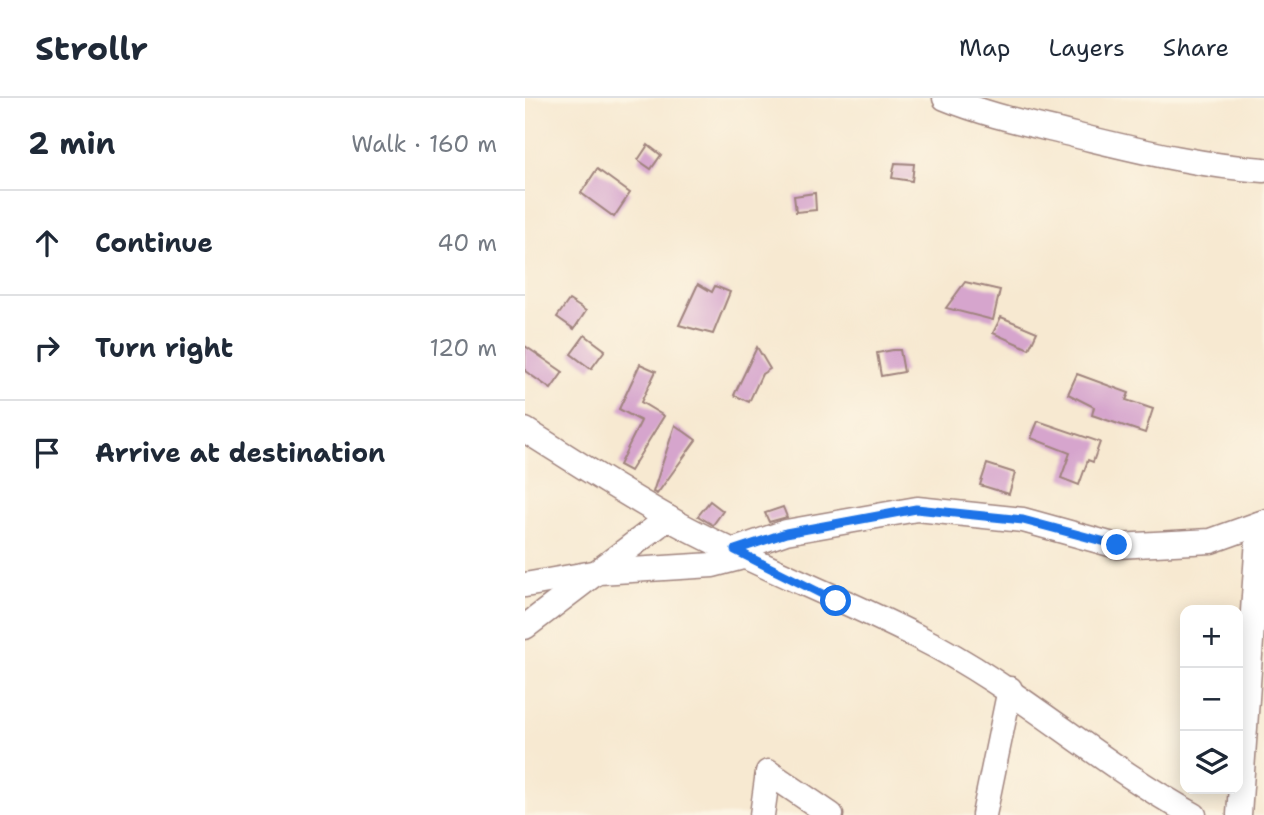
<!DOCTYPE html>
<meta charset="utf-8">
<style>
:root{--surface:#fff;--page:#f2f2f3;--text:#1f2937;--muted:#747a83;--line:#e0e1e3}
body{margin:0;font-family:"Shantell Sans",sans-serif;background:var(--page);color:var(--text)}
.controls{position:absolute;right:21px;bottom:21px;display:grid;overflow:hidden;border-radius:14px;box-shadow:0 4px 18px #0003}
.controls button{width:63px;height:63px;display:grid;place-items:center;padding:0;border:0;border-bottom:2px solid var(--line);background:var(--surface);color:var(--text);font:35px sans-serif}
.stop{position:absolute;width:21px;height:21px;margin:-16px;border:5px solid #1a73e8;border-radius:50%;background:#fff}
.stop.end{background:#1a73e8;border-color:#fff;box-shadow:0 2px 7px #0008}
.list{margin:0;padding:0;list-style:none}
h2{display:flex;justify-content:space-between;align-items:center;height:91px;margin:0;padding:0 28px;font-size:30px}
h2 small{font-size:23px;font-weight:400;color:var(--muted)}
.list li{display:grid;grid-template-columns:46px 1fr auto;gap:21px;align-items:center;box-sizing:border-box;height:105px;padding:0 28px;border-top:2px solid var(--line)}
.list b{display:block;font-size:26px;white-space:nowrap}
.list em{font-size:23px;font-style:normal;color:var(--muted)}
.icon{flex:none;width:38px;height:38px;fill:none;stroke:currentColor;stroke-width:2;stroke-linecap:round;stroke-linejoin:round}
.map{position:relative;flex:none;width:739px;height:717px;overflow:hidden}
header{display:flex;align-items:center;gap:42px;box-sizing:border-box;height:98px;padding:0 35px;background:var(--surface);border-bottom:2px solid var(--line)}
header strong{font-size:33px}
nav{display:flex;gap:38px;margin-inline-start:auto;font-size:24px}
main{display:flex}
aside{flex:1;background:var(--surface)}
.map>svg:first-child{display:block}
.building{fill:#d6a5cd}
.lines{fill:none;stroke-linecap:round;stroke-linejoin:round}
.minor-casing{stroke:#a0847e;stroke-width:27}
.minor{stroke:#fff;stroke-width:24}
.route{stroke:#1a73e8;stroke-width:9}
</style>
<header>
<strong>Strollr</strong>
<nav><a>Map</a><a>Layers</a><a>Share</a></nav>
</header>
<main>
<aside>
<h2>2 min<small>Walk · 160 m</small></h2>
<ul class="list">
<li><svg class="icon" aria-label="ahead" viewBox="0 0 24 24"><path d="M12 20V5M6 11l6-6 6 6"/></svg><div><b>Continue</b></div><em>40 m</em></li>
<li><svg class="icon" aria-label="right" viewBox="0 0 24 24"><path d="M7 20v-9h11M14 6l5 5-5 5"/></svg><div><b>Turn right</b></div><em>120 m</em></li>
<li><svg class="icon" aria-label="arrive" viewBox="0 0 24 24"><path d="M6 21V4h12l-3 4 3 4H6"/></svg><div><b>Arrive at destination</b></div></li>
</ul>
</aside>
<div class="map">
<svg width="739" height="717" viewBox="0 0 739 717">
<rect width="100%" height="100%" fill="#fcf5e5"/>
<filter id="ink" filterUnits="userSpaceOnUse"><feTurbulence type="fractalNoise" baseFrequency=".0143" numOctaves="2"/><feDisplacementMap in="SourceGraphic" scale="14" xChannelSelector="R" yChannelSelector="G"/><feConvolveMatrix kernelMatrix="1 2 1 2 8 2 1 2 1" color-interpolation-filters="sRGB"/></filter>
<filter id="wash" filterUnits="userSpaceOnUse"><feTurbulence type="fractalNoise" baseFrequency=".00686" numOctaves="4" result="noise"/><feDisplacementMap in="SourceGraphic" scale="28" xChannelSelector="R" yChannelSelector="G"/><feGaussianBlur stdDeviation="1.57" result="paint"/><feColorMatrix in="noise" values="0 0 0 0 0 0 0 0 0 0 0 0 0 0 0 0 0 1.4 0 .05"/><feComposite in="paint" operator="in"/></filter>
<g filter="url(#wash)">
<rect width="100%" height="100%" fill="#f7e9d1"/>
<g id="blocks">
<g class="building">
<polygon points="123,47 136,57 126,71 113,62"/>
<polygon points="370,65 389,66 387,83 367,80"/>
<polygon points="72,71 105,95 89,119 56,95"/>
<polygon points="290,95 291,112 271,114 269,98"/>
<polygon points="440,184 475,192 468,222 421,210"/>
<polygon points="173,186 187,194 190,188 205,194 188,236 154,227"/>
<polygon points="44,202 61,213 49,231 32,219"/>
<polygon points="476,219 512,234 504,251 468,235"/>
<polygon points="60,237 80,252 66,271 46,256"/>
<polygon points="0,248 38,274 26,291 0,273"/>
<polygon points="232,249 245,271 237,276 224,304 209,297"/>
<polygon points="368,252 375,252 379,274 356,278 352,255"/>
<polygon points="115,266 131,273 116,304 139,318 105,373 94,367 116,323 94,311"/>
<polygon points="552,276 604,295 601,302 628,311 620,335 567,317 569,309 543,296"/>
<polygon points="513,323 575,344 568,364 563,362 554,387 536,380 545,355 506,340"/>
<polygon points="150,327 171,342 132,396 128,394"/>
<polygon points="462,366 490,375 484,396 455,387"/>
<polygon points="185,403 198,413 188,427 173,418"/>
<polygon points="258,409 262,419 244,424 240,415"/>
</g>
</g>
</g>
<g filter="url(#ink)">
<use href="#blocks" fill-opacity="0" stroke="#a0847e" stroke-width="2"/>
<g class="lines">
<defs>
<g id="minor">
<path d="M 420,0 C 461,17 505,26 549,37 C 612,52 674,68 739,72"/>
<path d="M 0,332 C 51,364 101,397 154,426 C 232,468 315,499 393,539 C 492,588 571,664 669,717"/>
<polyline points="210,452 261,434 392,411 498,422 592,448 686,443 739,424"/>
<polyline points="0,487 74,474 188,467 222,458"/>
<polyline points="0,529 143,420"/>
<polyline points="237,717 243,674 306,717"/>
<polyline points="459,717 485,591"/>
<polyline points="714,717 734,426"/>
</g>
</defs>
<use href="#minor" class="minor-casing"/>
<use href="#minor" class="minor"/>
</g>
</g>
<g class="lines" filter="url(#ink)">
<polyline class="route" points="311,503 210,452 261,435 391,411 498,422 592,447"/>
</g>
</svg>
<div class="controls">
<button>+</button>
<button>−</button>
<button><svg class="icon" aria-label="layers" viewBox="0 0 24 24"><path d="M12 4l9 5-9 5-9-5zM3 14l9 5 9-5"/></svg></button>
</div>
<div class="stop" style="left:311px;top:503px"></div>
<div class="stop end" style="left:592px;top:447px"></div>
</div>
</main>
